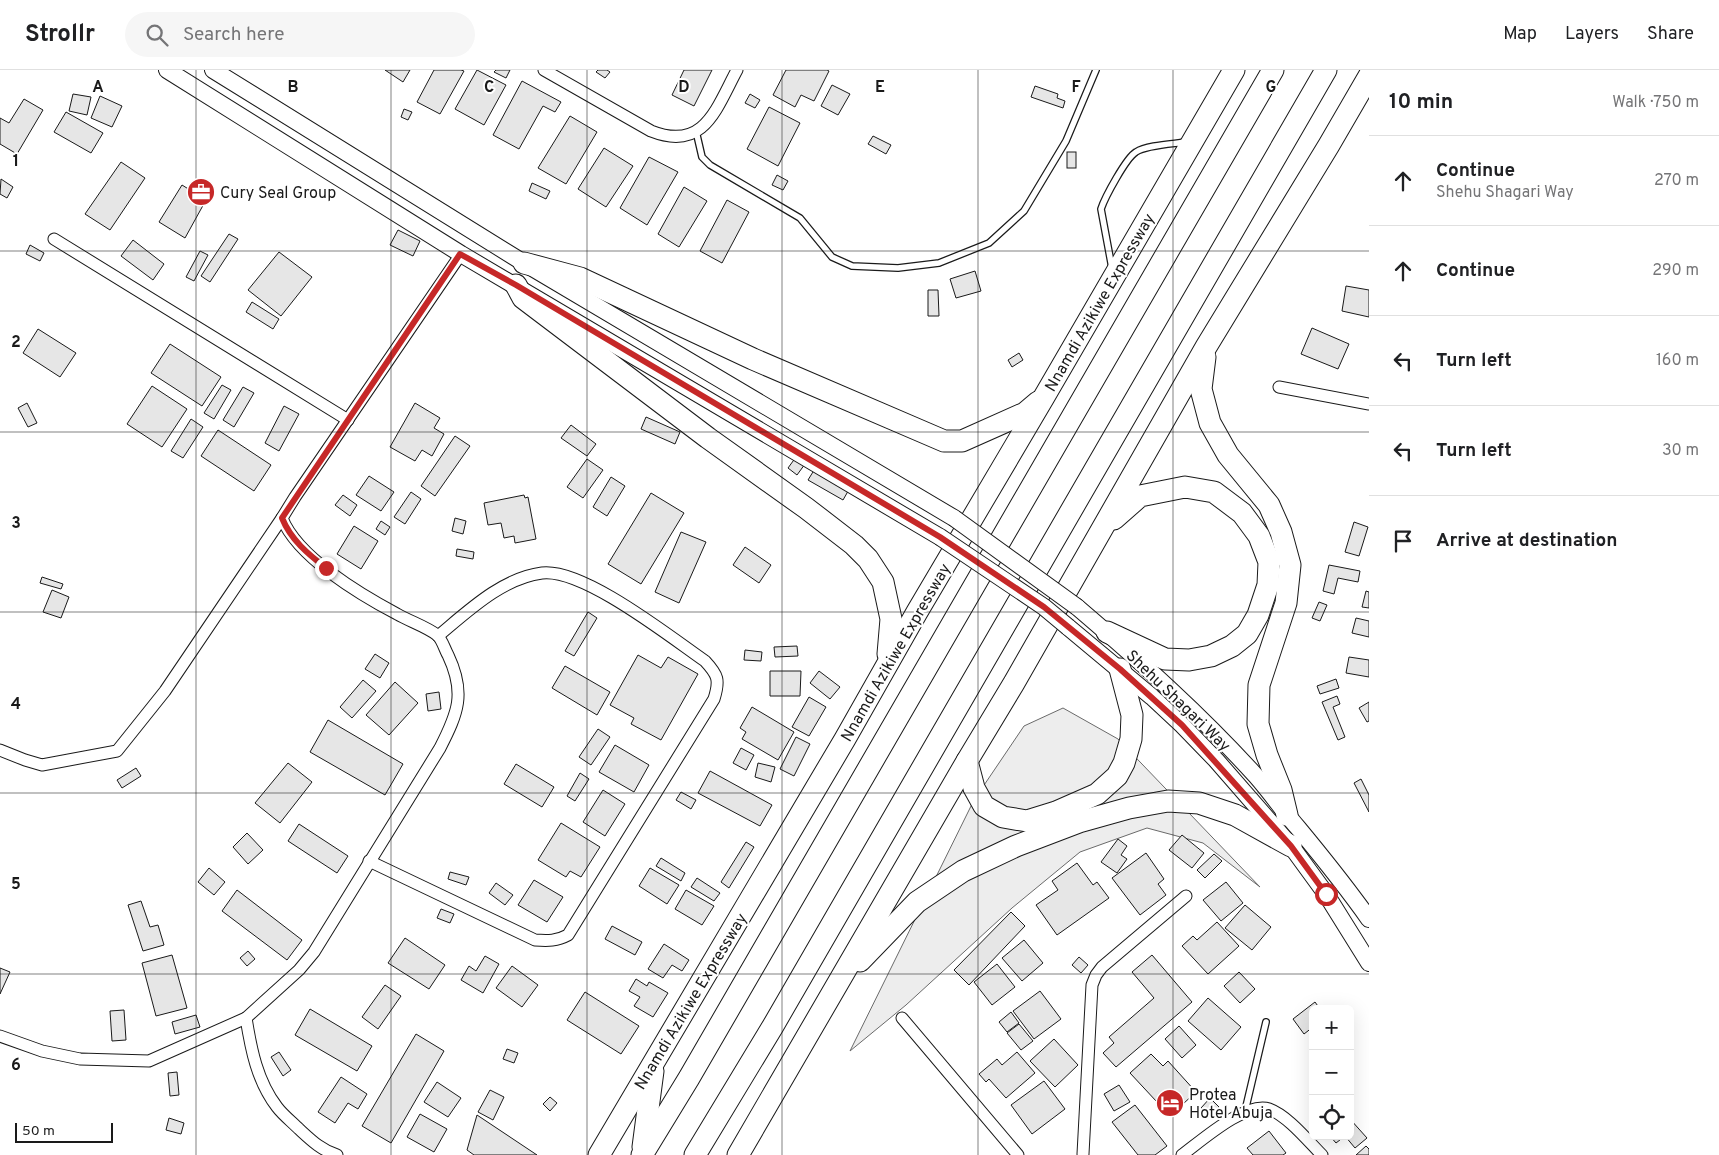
<!DOCTYPE html>
<meta charset="utf-8">
<style>
:root{--surface:#fff;--page:#f6f6f6;--text:#202124;--muted:#757577;--line:#e0e0e0}
body{margin:0;font-family:Overpass,sans-serif;background:var(--page);color:var(--text)}
.controls{position:absolute;right:15px;bottom:15px;display:grid;overflow:hidden;border-radius:8px;box-shadow:0 5px 20px #0002}
.controls button{width:45px;height:45px;display:grid;place-items:center;padding:0;border:0;border-bottom:1px solid var(--line);background:var(--surface);color:var(--text);font:25px sans-serif}
.scale{position:absolute;left:15px;bottom:12px;width:98px;box-sizing:border-box;padding-left:5px;border:2px solid #1a1a1a;border-top:0;font-size:14px;line-height:18px;white-space:nowrap;color:#1a1a1a;-webkit-text-stroke:4px #fff;paint-order:stroke}
.stop{position:absolute;width:15px;height:15px;margin:-11px;border:4px solid #c62828;border-radius:50%;background:#fff}
.stop.end{background:#c62828;border-color:#fff;box-shadow:0 1px 5px #0008}
.list{margin:0;padding:0;list-style:none}
h2{display:flex;justify-content:space-between;align-items:center;height:65px;margin:0;padding:0 20px;font-size:21px}
h2 small{font-size:16px;font-weight:400;color:var(--muted)}
.list li{display:grid;grid-template-columns:32px 1fr auto;gap:15px;align-items:center;box-sizing:border-box;height:90px;padding:0 20px;border-top:1px solid var(--line)}
.list b{display:block;font-size:19px;white-space:nowrap}
.list p{margin:0;font-size:16px;white-space:nowrap;color:var(--muted)}
.list em{font-size:16px;font-style:normal;color:var(--muted)}
.icon{flex:none;width:28px;height:28px;fill:none;stroke:currentColor;stroke-width:2;stroke-linecap:round;stroke-linejoin:round}
.map{position:relative;flex:none;width:1369px;height:1085px;overflow:hidden}
header{display:flex;align-items:center;gap:30px;box-sizing:border-box;height:70px;padding:0 25px;background:var(--surface);border-bottom:1px solid var(--line)}
header strong{font-size:24px}
nav{display:flex;gap:28px;margin-inline-start:auto;font-size:18px}
.search{width:350px;height:45px;background:var(--page);display:flex;align-items:center;gap:12px;box-sizing:border-box;padding:0 18px;border-radius:28px;color:var(--muted);font-size:19px}
main{display:flex}
aside{flex:1;background:var(--surface)}
.map>svg:first-child{display:block}
.green{fill:#ededed;stroke:#6a6a6a}
.building{fill:#e6e6e6;stroke:#1a1a1a}
.lines{fill:none;stroke-linecap:round;stroke-linejoin:round}
.lane-casing{stroke:#1a1a1a;stroke-width:8}
.street-casing{stroke:#1a1a1a;stroke-width:13}
.secondary-casing{stroke:#1a1a1a;stroke-width:18}
.highway-casing{stroke:#1a1a1a;stroke-width:23}
.lane{stroke:#fff;stroke-width:5.5}
.street{stroke:#fff;stroke-width:11}
.secondary{stroke:#fff;stroke-width:16}
.highway{stroke:#fff;stroke-width:21}
.secondary-bridge-casing{stroke:#1a1a1a;stroke-width:18;stroke-linecap:butt}
.secondary-bridge{stroke:#fff;stroke-width:16}
.route{stroke:#c62828;stroke-width:6}
.grid{fill:none;stroke:#1a1a1a;stroke-width:1;stroke-opacity:0.55}
.labels{text-anchor:middle;stroke-width:4;stroke-linejoin:round;paint-order:stroke}
.poi-label{font-size:16px;fill:#1a1a1a;stroke:#fff;text-anchor:start}
.street-label{font-size:16px;fill:#1a1a1a;stroke:#fff}
.grid-label{font-size:16px;text-anchor:middle;font-weight:bold;fill:#1a1a1a;stroke:#fff;stroke-width:4;stroke-linejoin:round;paint-order:stroke}
</style>
<header>
<strong>Strollr</strong>
<div class="search"><svg class="icon" aria-label="search" viewBox="0 0 24 24"><circle cx="10" cy="10" r="6"/><path d="M15 15l6 6"/></svg>Search here</div>
<nav><a>Map</a><a>Layers</a><a>Share</a></nav>
</header>
<main>
<div class="map">
<svg width="1369" height="1085" viewBox="0 0 1369 1085">
<rect width="100%" height="100%" fill="#fff"/>
<polygon class="green" points="1063,638 1118,669 1260,817 1203,773 1147,758 1080,782 1012,838 906,935 850,981 974,730 1024,656"/>
<g class="building">
<polygon points="385,0 410,0 403,12"/>
<polygon points="434,0 461,0 464,1 440,44 417,32"/>
<polygon points="477,0 506,15 484,55 455,39"/>
<polygon points="496,0 510,0 506,8 494,2"/>
<polygon points="598,0 607,0 610,2 605,8 596,2"/>
<polygon points="684,0 712,0 694,36 672,25"/>
<polygon points="786,0 827,0 829,1 814,31 801,25 795,37 773,25"/>
<polygon points="522,11 561,32 555,42 543,36 519,79 493,65"/>
<polygon points="832,15 850,24 838,45 821,36"/>
<polygon points="1035,16 1058,24 1057,28 1065,31 1063,38 1031,27"/>
<polygon points="73,24 91,27 87,45 69,41"/>
<polygon points="750,24 760,30 755,38 745,33"/>
<polygon points="100,26 122,36 112,57 91,48"/>
<polygon points="24,29 43,40 17,84 0,74 0,48 9,53"/>
<polygon points="769,37 800,53 778,96 747,79"/>
<polygon points="404,39 412,42 408,50 401,47"/>
<polygon points="66,42 103,63 91,83 54,62"/>
<polygon points="570,46 597,62 566,114 538,98"/>
<polygon points="873,66 891,75 886,84 868,74"/>
<polygon points="604,78 633,96 606,137 578,119"/>
<rect x="1067" y="82" width="9" height="16"/>
<polygon points="649,87 678,102 647,155 620,138"/>
<polygon points="121,92 145,108 110,160 85,144"/>
<polygon points="777,105 788,111 783,120 772,115"/>
<polygon points="1,109 13,117 7,128 0,124"/>
<polygon points="532,113 550,121 546,129 529,121"/>
<polygon points="182,115 206,130 185,168 159,152"/>
<polygon points="684,117 707,131 679,177 658,164"/>
<polygon points="727,130 749,142 722,193 700,181"/>
<polygon points="398,160 420,171 413,186 390,175"/>
<polygon points="229,164 238,169 210,212 201,206"/>
<polygon points="133,170 164,194 153,210 121,186"/>
<polygon points="30,175 44,183 40,191 26,184"/>
<polygon points="200,181 208,185 194,211 186,207"/>
<polygon points="279,182 312,207 281,246 248,220"/>
<polygon points="975,201 981,221 956,228 950,209"/>
<polygon points="1346,216 1369,220 1369,247 1342,241"/>
<polygon points="928,220 938,220 939,246 928,246"/>
<polygon points="252,232 279,249 273,259 246,242"/>
<polygon points="1312,258 1349,274 1338,299 1301,284"/>
<polygon points="38,259 76,283 60,307 23,283"/>
<polygon points="170,274 221,307 202,336 151,303"/>
<polygon points="1019,283 1023,290 1012,297 1008,290"/>
<polygon points="222,315 231,320 214,349 204,343"/>
<polygon points="152,316 187,339 162,377 127,354"/>
<polygon points="243,317 254,323 234,357 223,350"/>
<polygon points="27,333 37,353 28,357 18,338"/>
<polygon points="415,333 440,348 434,358 444,364 432,386 422,380 415,391 390,377"/>
<polygon points="284,336 299,344 279,381 265,373"/>
<polygon points="646,347 680,362 675,374 641,359"/>
<polygon points="191,349 203,357 183,388 171,381"/>
<polygon points="571,355 596,374 587,386 561,368"/>
<polygon points="218,360 271,395 254,421 201,386"/>
<polygon points="455,366 470,376 435,426 421,416"/>
<polygon points="796,387 805,394 797,405 788,398"/>
<polygon points="587,389 603,400 583,428 567,417"/>
<polygon points="816,397 851,416 843,430 808,410"/>
<polygon points="369,406 394,422 381,441 356,425"/>
<polygon points="611,407 625,416 607,446 593,437"/>
<polygon points="411,422 421,429 405,454 394,447"/>
<polygon points="651,423 684,443 641,514 608,494"/>
<polygon points="343,425 357,435 350,446 335,435"/>
<polygon points="524,425 525,428 528,427 536,469 515,473 514,466 504,468 501,453 488,455 484,433"/>
<polygon points="455,448 466,451 463,464 452,461"/>
<polygon points="381,451 390,457 385,465 376,459"/>
<polygon points="1354,452 1368,457 1359,486 1345,482"/>
<polygon points="354,456 378,471 361,499 337,484"/>
<polygon points="681,462 706,472 679,533 655,522"/>
<polygon points="745,477 771,495 759,513 733,495"/>
<polygon points="457,479 474,482 473,489 456,486"/>
<polygon points="1329,495 1360,501 1358,512 1338,508 1334,524 1323,521"/>
<polygon points="42,507 63,514 61,519 40,513"/>
<polygon points="52,520 69,527 61,548 43,542"/>
<polygon points="1366,521 1369,522 1369,538 1362,537"/>
<polygon points="1319,532 1327,535 1320,551 1312,548"/>
<polygon points="588,542 597,548 574,586 565,581"/>
<polygon points="1356,548 1369,551 1369,567 1352,563"/>
<polygon points="797,576 798,586 775,587 774,577"/>
<polygon points="745,580 762,582 761,591 744,590"/>
<polygon points="375,584 389,593 380,608 365,599"/>
<polygon points="638,585 661,598 668,587 698,604 661,670 631,654 634,648 610,635"/>
<polygon points="1349,587 1369,590 1369,607 1346,603"/>
<polygon points="565,596 610,622 597,645 552,618"/>
<polygon points="770,601 801,601 800,626 770,626"/>
<polygon points="819,601 840,617 830,629 810,613"/>
<polygon points="1336,609 1339,618 1320,624 1317,616"/>
<polygon points="363,610 376,621 352,648 340,637"/>
<polygon points="395,612 418,633 389,665 366,645"/>
<polygon points="439,622 441,639 428,641 426,624"/>
<polygon points="1337,626 1340,634 1333,637 1345,667 1338,670 1322,632"/>
<polygon points="809,627 826,637 809,666 792,657"/>
<polygon points="1369,632 1369,651 1367,652 1359,638"/>
<polygon points="752,637 794,662 778,690 742,669 746,662 740,658"/>
<polygon points="328,650 403,694 385,725 310,682"/>
<polygon points="598,659 610,667 591,695 579,687"/>
<polygon points="796,667 810,674 794,706 780,699"/>
<polygon points="615,675 649,695 634,722 599,702"/>
<polygon points="741,678 754,685 746,700 733,693"/>
<polygon points="288,693 312,712 280,753 255,733"/>
<polygon points="758,693 775,697 771,712 755,707"/>
<polygon points="516,694 554,717 542,737 504,714"/>
<polygon points="136,698 141,706 122,718 117,710"/>
<polygon points="710,701 772,735 760,756 698,723"/>
<polygon points="580,703 589,709 575,731 567,726"/>
<polygon points="1361,709 1369,725 1369,742 1354,713"/>
<polygon points="603,720 625,734 605,766 583,752"/>
<polygon points="681,722 696,730 691,739 676,730"/>
<polygon points="561,753 600,777 581,807 570,801 566,807 538,790"/>
<polygon points="299,754 348,786 337,803 288,771"/>
<polygon points="247,763 263,780 248,794 233,777"/>
<polygon points="1182,765 1204,783 1192,798 1169,780"/>
<polygon points="1118,769 1127,776 1121,785 1127,789 1117,803 1101,792"/>
<polygon points="746,772 754,777 729,818 721,812"/>
<polygon points="1146,783 1164,809 1158,814 1166,825 1140,845 1112,808"/>
<polygon points="1214,784 1222,791 1205,808 1197,800"/>
<polygon points="661,788 685,803 681,811 656,796"/>
<polygon points="1077,793 1093,815 1097,812 1109,828 1057,865 1036,835 1058,820 1052,811"/>
<polygon points="209,798 225,812 214,825 198,812"/>
<polygon points="650,798 679,815 667,834 639,816"/>
<polygon points="450,802 469,807 466,815 448,809"/>
<polygon points="697,808 720,823 714,831 691,817"/>
<polygon points="534,810 563,827 547,852 518,835"/>
<polygon points="1226,812 1243,833 1221,851 1203,830"/>
<polygon points="496,813 513,825 505,835 489,823"/>
<polygon points="237,820 302,870 287,890 222,841"/>
<polygon points="686,820 714,836 702,855 675,839"/>
<polygon points="141,831 150,857 158,855 164,875 143,881 128,835"/>
<polygon points="1245,835 1271,857 1252,880 1225,858"/>
<polygon points="441,839 454,844 450,853 437,848"/>
<polygon points="1011,842 1025,856 969,915 954,900"/>
<polygon points="1217,852 1239,876 1208,904 1182,876 1193,866 1197,870"/>
<polygon points="612,856 642,872 635,885 605,869"/>
<polygon points="405,868 445,895 429,919 388,893"/>
<polygon points="1024,870 1043,893 1022,911 1002,888"/>
<polygon points="664,874 689,890 682,901 672,895 663,908 648,899"/>
<polygon points="248,881 255,889 247,896 240,888"/>
<polygon points="172,885 187,938 156,946 142,893"/>
<polygon points="1152,885 1192,932 1116,997 1103,983 1114,973 1109,967 1154,928 1132,902"/>
<polygon points="485,886 499,894 483,923 461,910 469,896 476,901"/>
<polygon points="1079,887 1088,895 1081,903 1072,895"/>
<polygon points="997,894 1015,917 992,935 974,912"/>
<polygon points="512,896 538,915 522,937 496,918"/>
<polygon points="0,898 10,902 0,924"/>
<polygon points="1239,902 1255,919 1240,933 1224,916"/>
<polygon points="636,909 647,916 649,912 668,923 653,947 634,936 640,927 629,921"/>
<polygon points="385,915 401,926 378,959 362,947"/>
<polygon points="1040,921 1061,949 1034,969 1013,941"/>
<polygon points="585,922 639,956 621,984 567,950"/>
<polygon points="1208,928 1241,957 1221,980 1188,951"/>
<polygon points="1315,932 1320,939 1313,939 1313,957 1304,964 1293,949"/>
<polygon points="310,939 372,976 357,1001 295,965"/>
<polygon points="124,940 126,970 112,971 110,941"/>
<polygon points="1011,942 1019,953 1007,962 999,952"/>
<polygon points="196,945 200,957 175,964 172,952"/>
<polygon points="1019,954 1033,971 1021,980 1007,963"/>
<polygon points="1179,956 1196,975 1182,988 1165,969"/>
<polygon points="416,964 444,981 391,1073 362,1056"/>
<polygon points="1054,969 1078,995 1055,1017 1030,991"/>
<polygon points="507,979 518,983 514,993 503,989"/>
<polygon points="279,982 291,1000 283,1006 271,987"/>
<polygon points="1017,982 1035,1003 1006,1028 989,1009 986,1012 979,1004 997,989 1002,995"/>
<polygon points="1151,984 1163,996 1168,991 1196,1022 1170,1046 1130,1003"/>
<polygon points="177,1002 179,1025 170,1026 168,1003"/>
<polygon points="341,1007 367,1024 358,1039 348,1033 335,1053 318,1042"/>
<polygon points="1044,1011 1065,1039 1032,1064 1011,1035"/>
<polygon points="437,1012 461,1028 448,1047 424,1032"/>
<polygon points="1119,1015 1130,1032 1114,1041 1104,1024"/>
<polygon points="490,1020 504,1027 493,1050 478,1042"/>
<polygon points="550,1027 557,1033 550,1041 543,1034"/>
<polygon points="1210,1028 1219,1037 1211,1046 1201,1038"/>
<polygon points="1135,1035 1167,1076 1155,1085 1138,1085 1112,1052"/>
<polygon points="420,1044 447,1059 434,1082 407,1067"/>
<polygon points="477,1045 537,1085 474,1085 467,1080"/>
<polygon points="169,1048 184,1053 181,1064 166,1060"/>
<polygon points="1350,1049 1367,1068 1355,1078 1345,1066 1336,1073 1330,1066 1350,1066"/>
<polygon points="1269,1061 1286,1083 1283,1085 1253,1085 1247,1078"/>
<polygon points="1366,1076 1369,1079 1369,1085 1356,1085"/>
</g>
<g class="lines">
<defs>
<g id="lane">
<polyline points="696,61 702,87 710,95 800,148 832,187 852,196 898,198 939,193 989,173 1024,141 1066,71 1096,0"/>
<path d="M 1112,198 L 1101,139 C 1105,127 1126,88 1136,82 C 1147,75 1173,74 1186,72"/>
<polyline points="1245,1041 1266,952"/>
</g>
<g id="street">
<path d="M 544,0 L 651,61 C 704,82 716,39 737,0"/>
<polyline points="54,169 348,350"/>
<polyline points="1279,317 1369,334"/>
<polyline points="0,680 25,690 42,695 117,681 165,621 282,448"/>
<path d="M 369,791 L 535,870 C 548,871 557,871 568,865 L 714,629 C 720,610 718,605 705,591 C 669,566 583,498 542,503 C 502,508 467,542 438,566"/>
<path d="M 246,948 C 251,979 257,1011 277,1037 C 283,1045 292,1052 299,1059 C 311,1070 321,1080 337,1085"/>
<polyline points="902,948 1018,1085"/>
<path d="M 0,966 L 42,981 L 80,989 L 149,991 L 246,948 L 299,900 L 314,882 L 440,678 C 458,643 466,623 448,585 C 445,580 442,569 437,565 C 427,557 409,551 397,544 C 361,525 297,487 282,448 L 295,427 L 461,184"/>
<polyline points="1083,1084 1092,915 1096,905 1102,897 1186,826"/>
<path d="M 1182,1085 C 1201,1071 1246,1031 1269,1039 C 1288,1046 1308,1071 1322,1085"/>
</g>
<g id="secondary">
<polyline points="167,0 461,184 940,467"/>
<polyline points="213,0 524,193 954,448"/>
<path d="M 1077,537 C 1139,590 1201,645 1256,706 C 1271,723 1284,742 1299,759 C 1323,788 1347,818 1369,849"/>
<polyline points="1068,557 1152,627 1182,655 1216,690 1291,776 1326,824 1369,893"/>
</g>
<g id="highway">
<polyline points="524,193 580,208 753,289 944,371 962,371 1025,343 1038,332"/>
<polyline points="516,215 523,228 708,368 806,438 854,475 868,489 883,512 891,549 888,584 889,586"/>
<polyline points="1205,287 1201,319 1210,353 1228,385 1269,435 1281,462 1290,495 1286,533 1259,615 1258,654 1267,685 1281,720 1287,745"/>
<polyline points="1107,562 1165,589 1189,590 1211,586 1232,576 1247,564 1258,545 1268,515 1269,492 1259,466 1242,443 1214,422 1185,417 1140,426 1114,449"/>
<polyline points="967,691 974,718 984,736 1003,747 1027,751 1056,742 1097,724 1117,706 1124,693 1131,669 1132,645 1120,599"/>
<polyline points="860,891 917,832 963,801 1016,776 1079,752 1129,738 1168,731 1199,733 1235,745 1291,776"/>
<polyline points="643,1077 653,1001"/>
<polyline points="599,1085 845,669 917,542 1044,327 1234,0"/>
<polyline points="642,1085 689,1008 1273,0"/>
<polyline points="695,1085 773,956 1326,0"/>
<polyline points="738,1085 967,691 1014,613 1206,277 1329,75 1369,6"/>
</g>
</defs>
<use href="#lane" class="lane-casing"/>
<use href="#street" class="street-casing"/>
<use href="#secondary" class="secondary-casing"/>
<use href="#highway" class="highway-casing"/>
<use href="#lane" class="lane"/>
<use href="#street" class="street"/>
<use href="#secondary" class="secondary"/>
<use href="#highway" class="highway"/>
<defs>
<g id="secondary-bridge">
<polyline points="954,448 1077,537"/>
<polyline points="940,467 1044,537 1068,557"/>
</g>
</defs>
<use href="#secondary-bridge" class="secondary-bridge-casing"/>
<use href="#secondary-bridge" class="secondary-bridge"/>
</g>
<g class="lines">
<path class="route" d="M 326,498 C 308,484 291,470 282,448 L 460,184 L 516,215 L 940,467 L 1044,537 L 1120,599 L 1182,655 L 1291,776 L 1326,824"/>
</g>
<path class="grid" d="M 196,0 L 196,1085M 391,0 L 391,1085M 587,0 L 587,1085M 782,0 L 782,1085M 978,0 L 978,1085M 1173,0 L 1173,1085M 0,181 L 1369,181M 0,362 L 1369,362M 0,542 L 1369,542M 0,723 L 1369,723M 0,904 L 1369,904"/>
<defs>
<symbol id="office-disc" viewBox="-11 -11 22 22"><circle r="9.5" fill="#c62828" stroke="#fff"/><path d="M-6-3h4V-5.5h4V-3h4V5H-6ZM-1-4.5V-3h2v-1.5ZM-6 0V1H6V0Z" fill="#fff"/></symbol>
<symbol id="hotel-disc" viewBox="-11 -11 22 22"><circle r="9.5" fill="#c62828" stroke="#fff"/><path d="M-6-4.5h1.5V1H6V5H4.5V3h-9V5H-6ZM-4 0a1.8 1.8 0 1 1 3.6 0ZM.5 0V-2.5h3Q6-2.5 6 0Z" fill="#fff"/></symbol>
</defs>
<g fill-rule="evenodd">
<use href="#office-disc" x="185" y="106" width="32" height="32"/>
<use href="#hotel-disc" x="1154" y="1017" width="32" height="32"/>
</g>
<g class="labels">
<g class="poi-label">
<text x="220" y="128">Cury Seal Group</text>
<text x="1189" y="1030">Protea<tspan x="1189" dy="18">Hotel Abuja</tspan></text>
</g>
<g class="street-label">
<text transform="translate(1099 232) rotate(-60)" y="6">Nnamdi Azikiwe Expressway</text>
<text transform="translate(895 582) rotate(-60)" y="6">Nnamdi Azikiwe Expressway</text>
<text transform="translate(1179 630) rotate(44)" y="6">Shehu Shagari Way</text>
<text transform="translate(690 931) rotate(-59)" y="6">Nnamdi Azikiwe Expressway</text>
</g>
</g>
<g class="grid-label">
<text x="98" y="22">A</text>
<text x="293" y="22">B</text>
<text x="489" y="22">C</text>
<text x="684" y="22">D</text>
<text x="880" y="22">E</text>
<text x="1076" y="22">F</text>
<text x="1271" y="22">G</text>
<text x="16" y="96">1</text>
<text x="16" y="277">2</text>
<text x="16" y="458">3</text>
<text x="16" y="639">4</text>
<text x="16" y="819">5</text>
<text x="16" y="1000">6</text>
</g>
</svg>
<div class="controls">
<button>+</button>
<button>−</button>
<button><svg class="icon" aria-label="locate" viewBox="0 0 24 24"><circle cx="12" cy="12" r="6"/><path d="M12 2v4M12 18v4M2 12h4M18 12h4"/></svg></button>
</div>
<div class="scale">50 m</div>
<div class="stop" style="left:1326px;top:824px"></div>
<div class="stop end" style="left:326px;top:498px"></div>
</div>
<aside>
<h2>10 min<small>Walk · 750 m</small></h2>
<ul class="list">
<li><svg class="icon" aria-label="ahead" viewBox="0 0 24 24"><path d="M12 20V5M6 11l6-6 6 6"/></svg><div><b>Continue</b><p>Shehu Shagari Way</p></div><em>270 m</em></li>
<li><svg class="icon" aria-label="ahead" viewBox="0 0 24 24"><path d="M12 20V5M6 11l6-6 6 6"/></svg><div><b>Continue</b></div><em>290 m</em></li>
<li><svg class="icon" aria-label="left" viewBox="0 0 24 24"><path d="M17 20v-9H6M10 6l-5 5 5 5"/></svg><div><b>Turn left</b></div><em>160 m</em></li>
<li><svg class="icon" aria-label="left" viewBox="0 0 24 24"><path d="M17 20v-9H6M10 6l-5 5 5 5"/></svg><div><b>Turn left</b></div><em>30 m</em></li>
<li><svg class="icon" aria-label="arrive" viewBox="0 0 24 24"><path d="M6 21V4h12l-3 4 3 4H6"/></svg><div><b>Arrive at destination</b></div></li>
</ul>
</aside>
</main>
